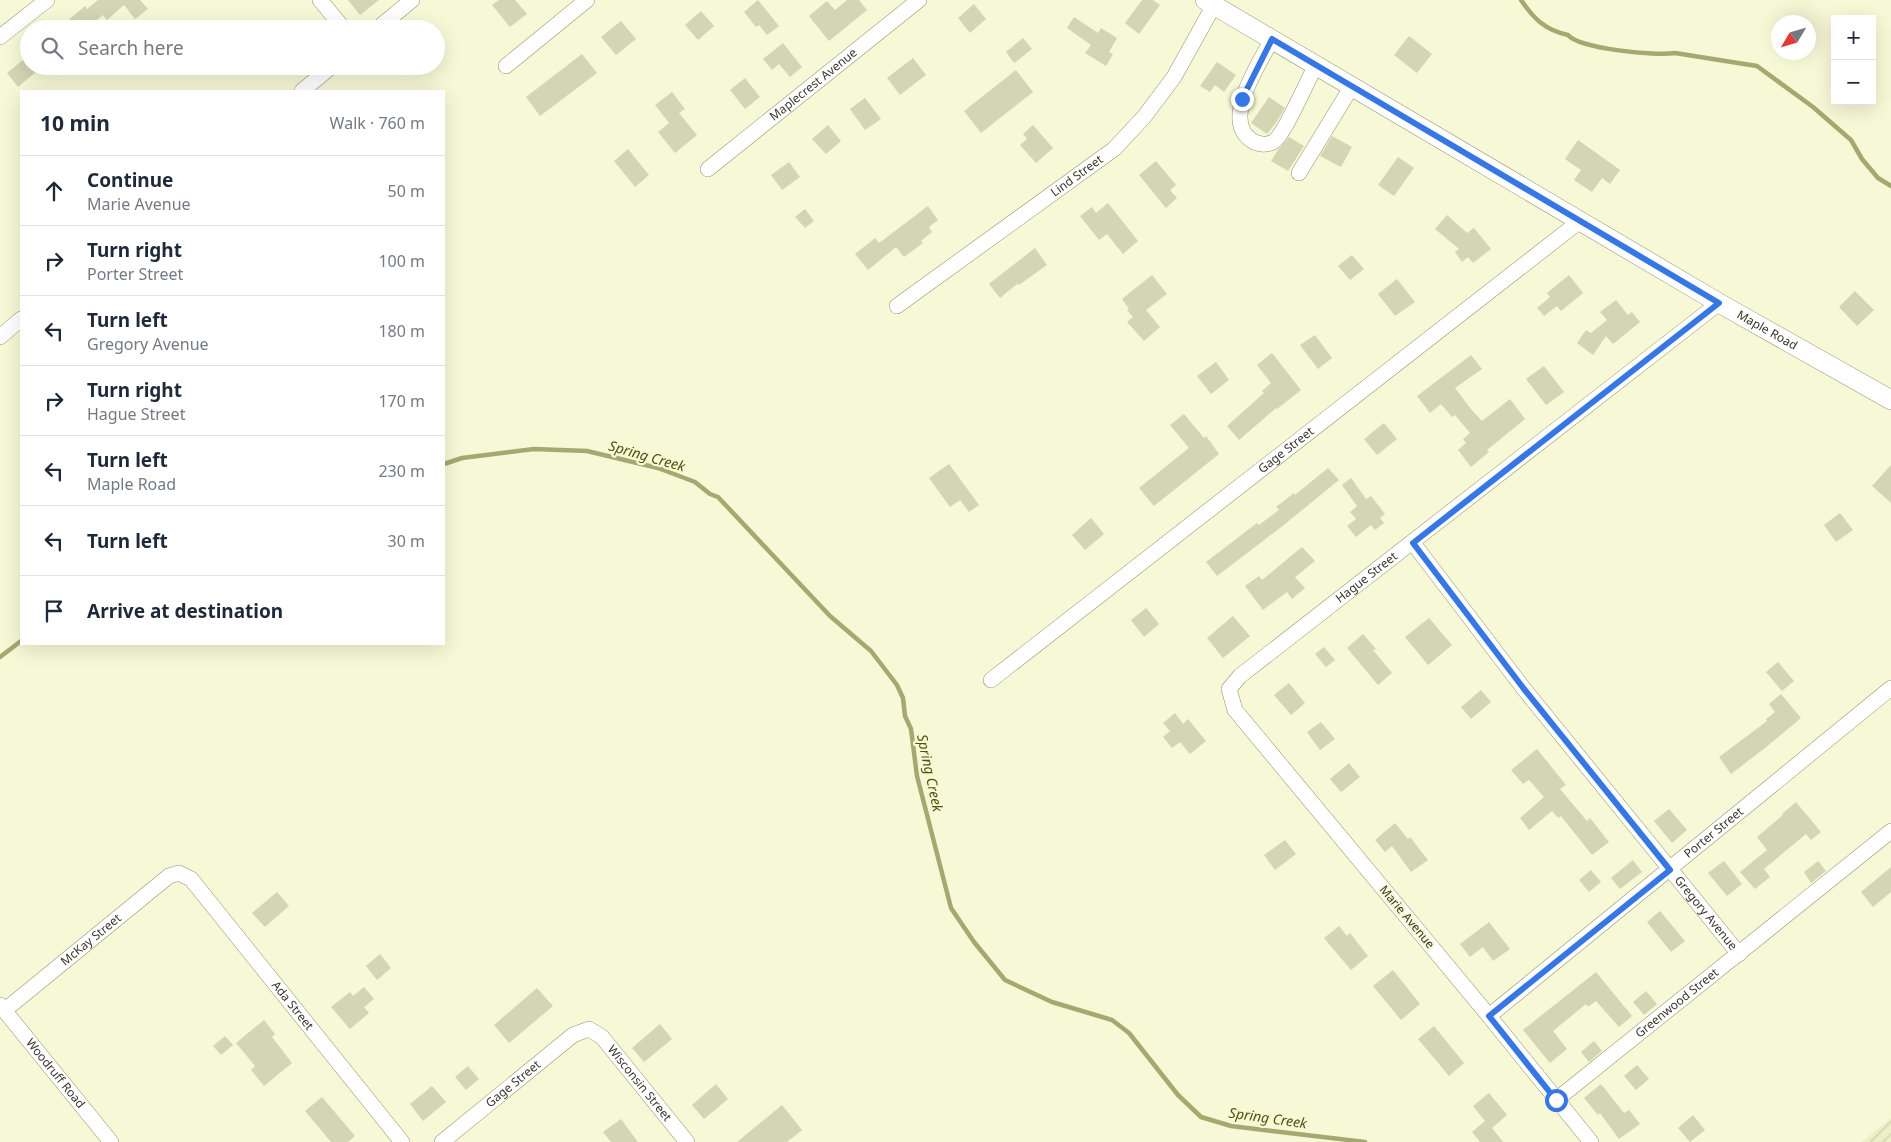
<!DOCTYPE html>
<meta charset="utf-8">
<style>
:root{--surface:#fff;--page:#f6f6f7;--text:#1f2937;--muted:#747a83;--line:#e0e1e3}
body{margin:0;font-family:"Noto Sans",sans-serif;background:var(--page);color:var(--text)}
.controls{position:absolute;right:15px;top:15px;display:grid;overflow:hidden;border-radius:0px;box-shadow:0 5px 20px #0002}
.controls button{width:45px;height:45px;display:grid;place-items:center;padding:0;border:0;border-bottom:1px solid var(--line);background:var(--surface);color:var(--text);font:25px sans-serif}
.compass{position:absolute;left:1771px;top:15px;width:45px;height:45px;border-radius:50%;background:var(--surface);box-shadow:0 5px 20px #0002;rotate:232deg}
.stop{position:absolute;width:15px;height:15px;margin:-11px;border:4px solid #3777e5;border-radius:50%;background:#fff}
.stop.end{background:#3777e5;border-color:#fff;box-shadow:0 1px 5px #0008}
.list{margin:0;padding:0;list-style:none}
h2{display:flex;justify-content:space-between;align-items:center;height:65px;margin:0;padding:0 20px;font-size:21px}
h2 small{font-size:16px;font-weight:400;color:var(--muted)}
.list li{display:grid;grid-template-columns:32px 1fr auto;gap:15px;align-items:center;box-sizing:border-box;height:70px;padding:0 20px;border-top:1px solid var(--line)}
.list b{display:block;font-size:19px;white-space:nowrap}
.list p{margin:0;font-size:16px;white-space:nowrap;color:var(--muted)}
.list em{font-size:16px;font-style:normal;color:var(--muted)}
.icon{flex:none;width:28px;height:28px;fill:none;stroke:currentColor;stroke-width:2;stroke-linecap:round;stroke-linejoin:round}
.map{position:relative;flex:none;width:1891px;height:1142px;overflow:hidden}
.search{position:absolute;background:var(--surface);box-shadow:0 5px 20px #0002;left:20px;top:20px;width:425px;height:55px;display:flex;align-items:center;gap:12px;box-sizing:border-box;padding:0 18px;border-radius:28px;color:var(--muted);font-size:19px}
.panel{position:absolute;background:var(--surface);box-shadow:0 5px 20px #0002;left:20px;top:90px;width:425px;height:555px;border-radius:0px}
.map>svg:first-child{display:block}
.industrial{fill:url(#industrial-furrows)}
.lines{fill:none;stroke-linecap:round;stroke-linejoin:round}
.stream{stroke:#a5a86f;stroke-width:4.5}
.building{fill:#d3d5b3}
.minor-casing{stroke:#919373;stroke-width:16}
.major-casing{stroke:#919373;stroke-width:20}
.minor{stroke:#fff;stroke-width:15}
.major{stroke:#fff;stroke-width:19}
.route{stroke:#3777e5;stroke-width:6}
.labels{text-anchor:middle;stroke-width:4.5;stroke-linejoin:round;paint-order:stroke}
.street-label{font-size:12px;fill:#36372a;stroke:#f6f8d6}
.water-label{font-size:14px;font-style:italic;fill:#52530e;stroke:#f6f8d6}
</style>
<div class="map">
<svg width="1891" height="1142" viewBox="0 0 1891 1142">
<defs>
<pattern id="industrial-furrows" width="10" height="10" patternUnits="userSpaceOnUse" patternTransform="scale(1.25)"><rect width="10" height="10" fill="#edf0c6"/><path d="M-1 1l2-2M0 10L10 0M9 11l2-2" fill="none" stroke="#ccceaa"/></pattern>
</defs>
<rect width="100%" height="100%" fill="#f6f8d6"/>
<polygon class="industrial" points="1891,1118 1891,1142 1862,1142"/>
<g class="lines">
<g class="stream">
<path d="M 1521,0 C 1534,19 1545,30 1568,35 C 1580,49 1656,56 1675,53 L 1757,66 L 1813,107 L 1851,140 L 1862,159 L 1878,178 L 1891,186"/>
<polyline points="444,464 462,458 534,449 587,451 658,468 695,482 710,494 718,497 830,616 871,651 897,685 903,698 905,716 911,729 917,776 951,908 974,942 1005,980 1052,1002 1112,1020 1129,1033 1178,1095 1201,1117 1231,1126 1365,1142"/>
<polyline points="0,657 21,641"/>
</g>
</g>
<g class="building">
<polygon points="98,0 140,0 148,9 135,19 124,5 107,20 103,15 86,29 58,29 85,6 87,9"/>
<polygon points="348,0 379,0 360,15"/>
<polygon points="499,0 515,0 527,14 510,27 492,5"/>
<polygon points="758,0 779,26 767,35 759,25 756,27 744,12"/>
<polygon points="847,0 859,0 867,10 829,41 809,16 827,1 835,10"/>
<polygon points="1142,0 1153,0 1160,5 1139,34 1125,23"/>
<polygon points="974,4 986,19 970,33 958,18"/>
<polygon points="701,11 714,26 698,40 685,25"/>
<polygon points="1074,17 1098,33 1101,28 1117,38 1109,52 1113,54 1106,66 1085,53 1091,45 1067,28"/>
<polygon points="621,21 636,39 616,55 601,37"/>
<polygon points="1409,36 1432,54 1417,73 1394,55"/>
<polygon points="1023,38 1032,49 1014,63 1006,52"/>
<polygon points="783,43 802,67 790,77 779,64 772,70 763,59"/>
<polygon points="582,54 597,73 540,116 526,97"/>
<polygon points="913,58 926,75 900,95 887,78"/>
<polygon points="24,59 29,66 43,66 18,87 7,73"/>
<polygon points="1217,62 1236,75 1224,92 1215,85 1210,92 1200,86"/>
<polygon points="1016,70 1033,92 981,133 964,111"/>
<polygon points="745,78 760,97 745,109 730,90"/>
<polygon points="672,92 685,109 679,113 697,135 675,153 658,132 669,123 655,105"/>
<polygon points="1269,97 1285,108 1275,124 1267,134 1251,123"/>
<polygon points="865,98 881,119 865,130 850,109"/>
<polygon points="828,125 841,141 826,154 812,139"/>
<polygon points="1033,125 1053,148 1036,163 1020,145 1027,139 1023,134"/>
<polygon points="1332,136 1352,147 1341,167 1320,156"/>
<polygon points="1289,137 1304,146 1288,171 1271,161 1278,150"/>
<polygon points="1578,140 1620,170 1610,184 1602,178 1592,192 1574,180 1581,170 1565,159"/>
<polygon points="628,149 649,175 635,187 614,161"/>
<polygon points="1398,157 1414,168 1394,196 1378,185"/>
<polygon points="1156,161 1176,185 1170,190 1177,198 1166,208 1139,175"/>
<polygon points="789,162 800,177 782,190 771,175"/>
<polygon points="1108,203 1138,241 1123,254 1107,234 1099,240 1080,216 1092,207 1096,213"/>
<polygon points="928,206 938,220 929,227 932,232 921,241 923,243 904,257 896,247 868,270 855,254 875,238 879,243"/>
<polygon points="805,209 814,221 805,228 795,217"/>
<polygon points="1447,215 1467,233 1474,228 1491,249 1473,263 1468,257 1462,262 1455,252 1459,249 1435,229"/>
<polygon points="1035,248 1047,265 1019,285 1017,284 1000,298 989,284"/>
<polygon points="1352,255 1364,269 1350,280 1338,266"/>
<polygon points="1152,275 1167,294 1146,310 1160,327 1144,341 1127,322 1133,317 1127,310 1129,309 1122,299"/>
<polygon points="1569,275 1583,293 1561,311 1557,306 1544,316 1537,308 1550,297 1547,293"/>
<polygon points="1397,279 1415,302 1395,316 1378,294"/>
<polygon points="1855,291 1874,310 1857,326 1839,307"/>
<polygon points="1616,300 1628,315 1632,312 1640,322 1613,344 1606,336 1593,355 1577,343 1586,330 1591,333 1607,320 1600,312"/>
<polygon points="1315,335 1332,358 1318,369 1300,345"/>
<polygon points="1272,353 1301,390 1277,409 1276,408 1239,440 1227,426 1264,393 1262,391 1271,383 1257,365"/>
<polygon points="1471,355 1482,369 1455,388 1471,409 1482,421 1510,399 1525,419 1487,450 1489,452 1471,467 1458,450 1466,443 1463,439 1470,433 1455,415 1452,417 1441,404 1430,413 1417,396"/>
<polygon points="1216,362 1229,380 1211,394 1197,376"/>
<polygon points="1544,366 1564,392 1546,405 1526,379"/>
<polygon points="1184,414 1204,438 1206,436 1219,454 1154,506 1139,488 1189,448 1170,425"/>
<polygon points="1384,423 1397,439 1377,455 1364,439"/>
<polygon points="949,464 979,505 969,512 960,500 950,507 929,478"/>
<polygon points="1891,465 1891,503 1872,486"/>
<polygon points="1328,468 1339,480 1280,528 1217,576 1206,562 1257,523 1259,525 1279,510 1276,507 1294,493 1295,495"/>
<polygon points="1351,478 1366,499 1371,496 1385,514 1380,518 1384,523 1375,530 1371,525 1356,537 1347,526 1356,519 1350,512 1357,506 1342,485"/>
<polygon points="1840,513 1853,530 1836,542 1824,525"/>
<polygon points="1091,518 1104,534 1085,550 1072,535"/>
<polygon points="1302,547 1315,561 1295,577 1305,588 1292,599 1287,592 1263,610 1245,586 1259,576 1262,580"/>
<polygon points="1146,608 1159,624 1144,637 1131,620"/>
<polygon points="1233,616 1250,636 1223,658 1207,638"/>
<polygon points="1429,618 1452,645 1428,665 1405,637"/>
<polygon points="1363,634 1376,649 1373,650 1392,673 1378,685 1347,648"/>
<polygon points="1324,647 1335,660 1326,667 1315,654"/>
<polygon points="1778,662 1794,681 1782,691 1766,672"/>
<polygon points="1289,683 1305,703 1291,715 1274,695"/>
<polygon points="1481,690 1491,702 1471,719 1461,707"/>
<polygon points="1781,694 1801,718 1765,748 1731,774 1719,757 1767,721 1766,719 1775,712 1769,704"/>
<polygon points="1175,713 1183,724 1188,719 1206,741 1190,754 1180,742 1172,748 1163,737 1170,731 1163,723"/>
<polygon points="1321,722 1335,739 1320,750 1307,732"/>
<polygon points="1537,749 1566,785 1560,789 1587,821 1590,818 1609,842 1592,855 1561,816 1558,818 1552,811 1529,830 1520,818 1544,797 1529,780 1523,784 1511,770"/>
<polygon points="1349,763 1360,777 1341,792 1330,779"/>
<polygon points="1796,802 1821,832 1811,840 1806,834 1764,869 1770,877 1755,889 1740,872 1767,850 1757,837 1783,815 1782,814"/>
<polygon points="1669,809 1687,830 1672,843 1654,821"/>
<polygon points="1395,823 1408,839 1410,837 1428,860 1411,872 1392,846 1385,852 1375,840"/>
<polygon points="1285,840 1296,854 1275,870 1264,855"/>
<polygon points="1633,860 1642,872 1620,889 1611,878"/>
<polygon points="1724,861 1742,884 1727,896 1708,873"/>
<polygon points="1818,861 1826,871 1811,883 1804,872"/>
<polygon points="1891,867 1891,892 1873,907 1861,892"/>
<polygon points="1591,870 1601,882 1589,892 1579,880"/>
<polygon points="277,892 289,906 265,927 252,913"/>
<polygon points="1660,911 1685,941 1671,952 1647,922"/>
<polygon points="1489,922 1510,949 1493,961 1483,947 1470,957 1460,944"/>
<polygon points="1339,926 1347,936 1350,933 1368,956 1351,970 1324,938"/>
<polygon points="380,954 391,968 377,980 366,966"/>
<polygon points="1393,970 1420,1004 1401,1020 1373,986"/>
<polygon points="1596,972 1632,1016 1619,1027 1596,1001 1588,1007 1586,1004 1553,1031 1567,1049 1550,1063 1523,1030"/>
<polygon points="364,987 374,999 364,1007 369,1013 350,1029 331,1007 350,992 353,996"/>
<polygon points="537,988 553,1006 509,1043 494,1025"/>
<polygon points="1646,991 1657,1004 1644,1015 1633,1002"/>
<polygon points="264,1020 275,1034 272,1037 292,1063 264,1086 251,1070 255,1066 236,1043"/>
<polygon points="660,1024 672,1039 644,1062 632,1048"/>
<polygon points="1434,1026 1464,1063 1449,1076 1418,1039"/>
<polygon points="225,1036 233,1045 221,1055 213,1046"/>
<polygon points="1594,1041 1602,1051 1589,1062 1581,1052"/>
<polygon points="1637,1065 1649,1079 1636,1090 1624,1076"/>
<polygon points="468,1066 479,1079 466,1090 455,1077"/>
<polygon points="716,1084 728,1099 704,1119 692,1105"/>
<polygon points="1601,1084 1624,1113 1629,1110 1640,1124 1619,1139 1600,1113 1598,1115 1584,1098"/>
<polygon points="432,1086 446,1102 423,1121 410,1104"/>
<polygon points="1489,1093 1507,1115 1492,1128 1503,1142 1480,1142 1472,1132 1485,1121 1473,1106"/>
<polygon points="322,1097 355,1136 348,1142 331,1142 305,1111"/>
<polygon points="782,1105 802,1130 787,1142 737,1142"/>
<polygon points="1693,1115 1705,1130 1690,1142 1678,1128"/>
<polygon points="621,1119 638,1142 611,1142 603,1132"/>
</g>
<g class="lines">
<defs>
<g id="minor">
<polyline points="320,0 344,29"/>
<polyline points="377,29 412,0"/>
<polyline points="0,37 47,0"/>
<path d="M 1272,39 C 1260,63 1221,119 1251,140 C 1257,144 1266,146 1273,142 C 1284,136 1308,79 1316,65"/>
<polyline points="506,66 587,0"/>
<polyline points="302,91 332,66"/>
<path id="s1" d="M 708,169 L 919,0"/>
<polyline points="1299,173 1352,86"/>
<path id="s2" d="M 897,306 L 1114,149 L 1144,117 L 1174,77 L 1214,5"/>
<polyline points="0,337 21,319"/>
<path id="s3" d="M 1413,543 L 1524,689 L 1739,954"/>
<path id="s4" d="M 991,680 L 1580,221"/>
<path id="s5" d="M 0,1005 L 111,1142"/>
<path id="s6" d="M 5,1010 L 169,876 L 179,873 L 191,879 L 402,1142"/>
<path id="s7" d="M 1489,1016 L 1891,688"/>
<path id="s8" d="M 1556,1100 L 1891,831"/>
<path id="s9" d="M 442,1142 L 573,1035 L 589,1029 L 602,1037 L 687,1142"/>
<path id="s10" d="M 1591,1142 L 1489,1016 L 1235,710 L 1229,689 L 1240,676 L 1719,303"/>
</g>
<g id="major">
<path id="s11" d="M 1205,0 L 1719,303 L 1891,400"/>
</g>
</defs>
<use href="#minor" class="minor-casing"/>
<use href="#major" class="major-casing"/>
<use href="#minor" class="minor"/>
<use href="#major" class="major"/>
</g>
<g class="lines">
<polyline class="route" points="1242,99 1272,39 1719,303 1413,543 1524,689 1670,870 1489,1016 1556,1100"/>
</g>
<g class="labels">
<g class="street-label">
<text dy="4" stroke="none"><textPath href="#s1" startOffset="135">Maplecrest Avenue</textPath></text>
<text dy="4" stroke="none"><textPath href="#s2" startOffset="222">Lind Street</textPath></text>
<text dy="4" stroke="none"><textPath href="#s11" startOffset="652">Maple Road</textPath></text>
<text dy="4" stroke="none"><textPath href="#s4" startOffset="374">Gage Street</textPath></text>
<text dy="4" stroke="none"><textPath href="#s10" startOffset="759">Hague Street</textPath></text>
<text dy="4" stroke="none"><textPath href="#s7" startOffset="290">Porter Street</textPath></text>
<text dy="4" stroke="none"><textPath href="#s3" startOffset="472">Gregory Avenue</textPath></text>
<text transform="translate(1407 917) rotate(50)" y="4">Marie Avenue</text>
<text dy="4" stroke="none"><textPath href="#s6" startOffset="111">McKay Street</textPath></text>
<text dy="4" stroke="none"><textPath href="#s8" startOffset="155">Greenwood Street</textPath></text>
<text dy="4" stroke="none"><textPath href="#s6" startOffset="398">Ada Street</textPath></text>
<text dy="4" stroke="none"><textPath href="#s5" startOffset="88">Woodruff Road</textPath></text>
<text dy="4" stroke="none"><textPath href="#s9" startOffset="92">Gage Street</textPath></text>
<text dy="4" stroke="none"><textPath href="#s9" startOffset="261">Wisconsin Street</textPath></text>
</g>
<g class="water-label">
<text transform="translate(647 456) rotate(16)" y="5">Spring Creek</text>
<text transform="translate(930 773) rotate(78)" y="5">Spring Creek</text>
<text transform="translate(1268 1118) rotate(8)" y="5">Spring Creek</text>
</g>
</g>
</svg>
<div class="controls">
<button>+</button>
<button>−</button>
</div>
<svg class="compass" viewBox="-18 -18 36 36"><path d="M0-13l5 13h-10z" fill="#e53935"/><path d="M0 13l5-13h-10z" fill="#747a83"/></svg>
<div class="stop" style="left:1556px;top:1100px"></div>
<div class="stop end" style="left:1242px;top:99px"></div>
<div class="search"><svg class="icon" aria-label="search" viewBox="0 0 24 24"><circle cx="10" cy="10" r="6"/><path d="M15 15l6 6"/></svg>Search here</div>
<section class="panel">
<h2>10 min<small>Walk · 760 m</small></h2>
<ul class="list">
<li><svg class="icon" aria-label="ahead" viewBox="0 0 24 24"><path d="M12 20V5M6 11l6-6 6 6"/></svg><div><b>Continue</b><p>Marie Avenue</p></div><em>50 m</em></li>
<li><svg class="icon" aria-label="right" viewBox="0 0 24 24"><path d="M7 20v-9h11M14 6l5 5-5 5"/></svg><div><b>Turn right</b><p>Porter Street</p></div><em>100 m</em></li>
<li><svg class="icon" aria-label="left" viewBox="0 0 24 24"><path d="M17 20v-9H6M10 6l-5 5 5 5"/></svg><div><b>Turn left</b><p>Gregory Avenue</p></div><em>180 m</em></li>
<li><svg class="icon" aria-label="right" viewBox="0 0 24 24"><path d="M7 20v-9h11M14 6l5 5-5 5"/></svg><div><b>Turn right</b><p>Hague Street</p></div><em>170 m</em></li>
<li><svg class="icon" aria-label="left" viewBox="0 0 24 24"><path d="M17 20v-9H6M10 6l-5 5 5 5"/></svg><div><b>Turn left</b><p>Maple Road</p></div><em>230 m</em></li>
<li><svg class="icon" aria-label="left" viewBox="0 0 24 24"><path d="M17 20v-9H6M10 6l-5 5 5 5"/></svg><div><b>Turn left</b></div><em>30 m</em></li>
<li><svg class="icon" aria-label="arrive" viewBox="0 0 24 24"><path d="M6 21V4h12l-3 4 3 4H6"/></svg><div><b>Arrive at destination</b></div></li>
</ul>
</section>
</div>
